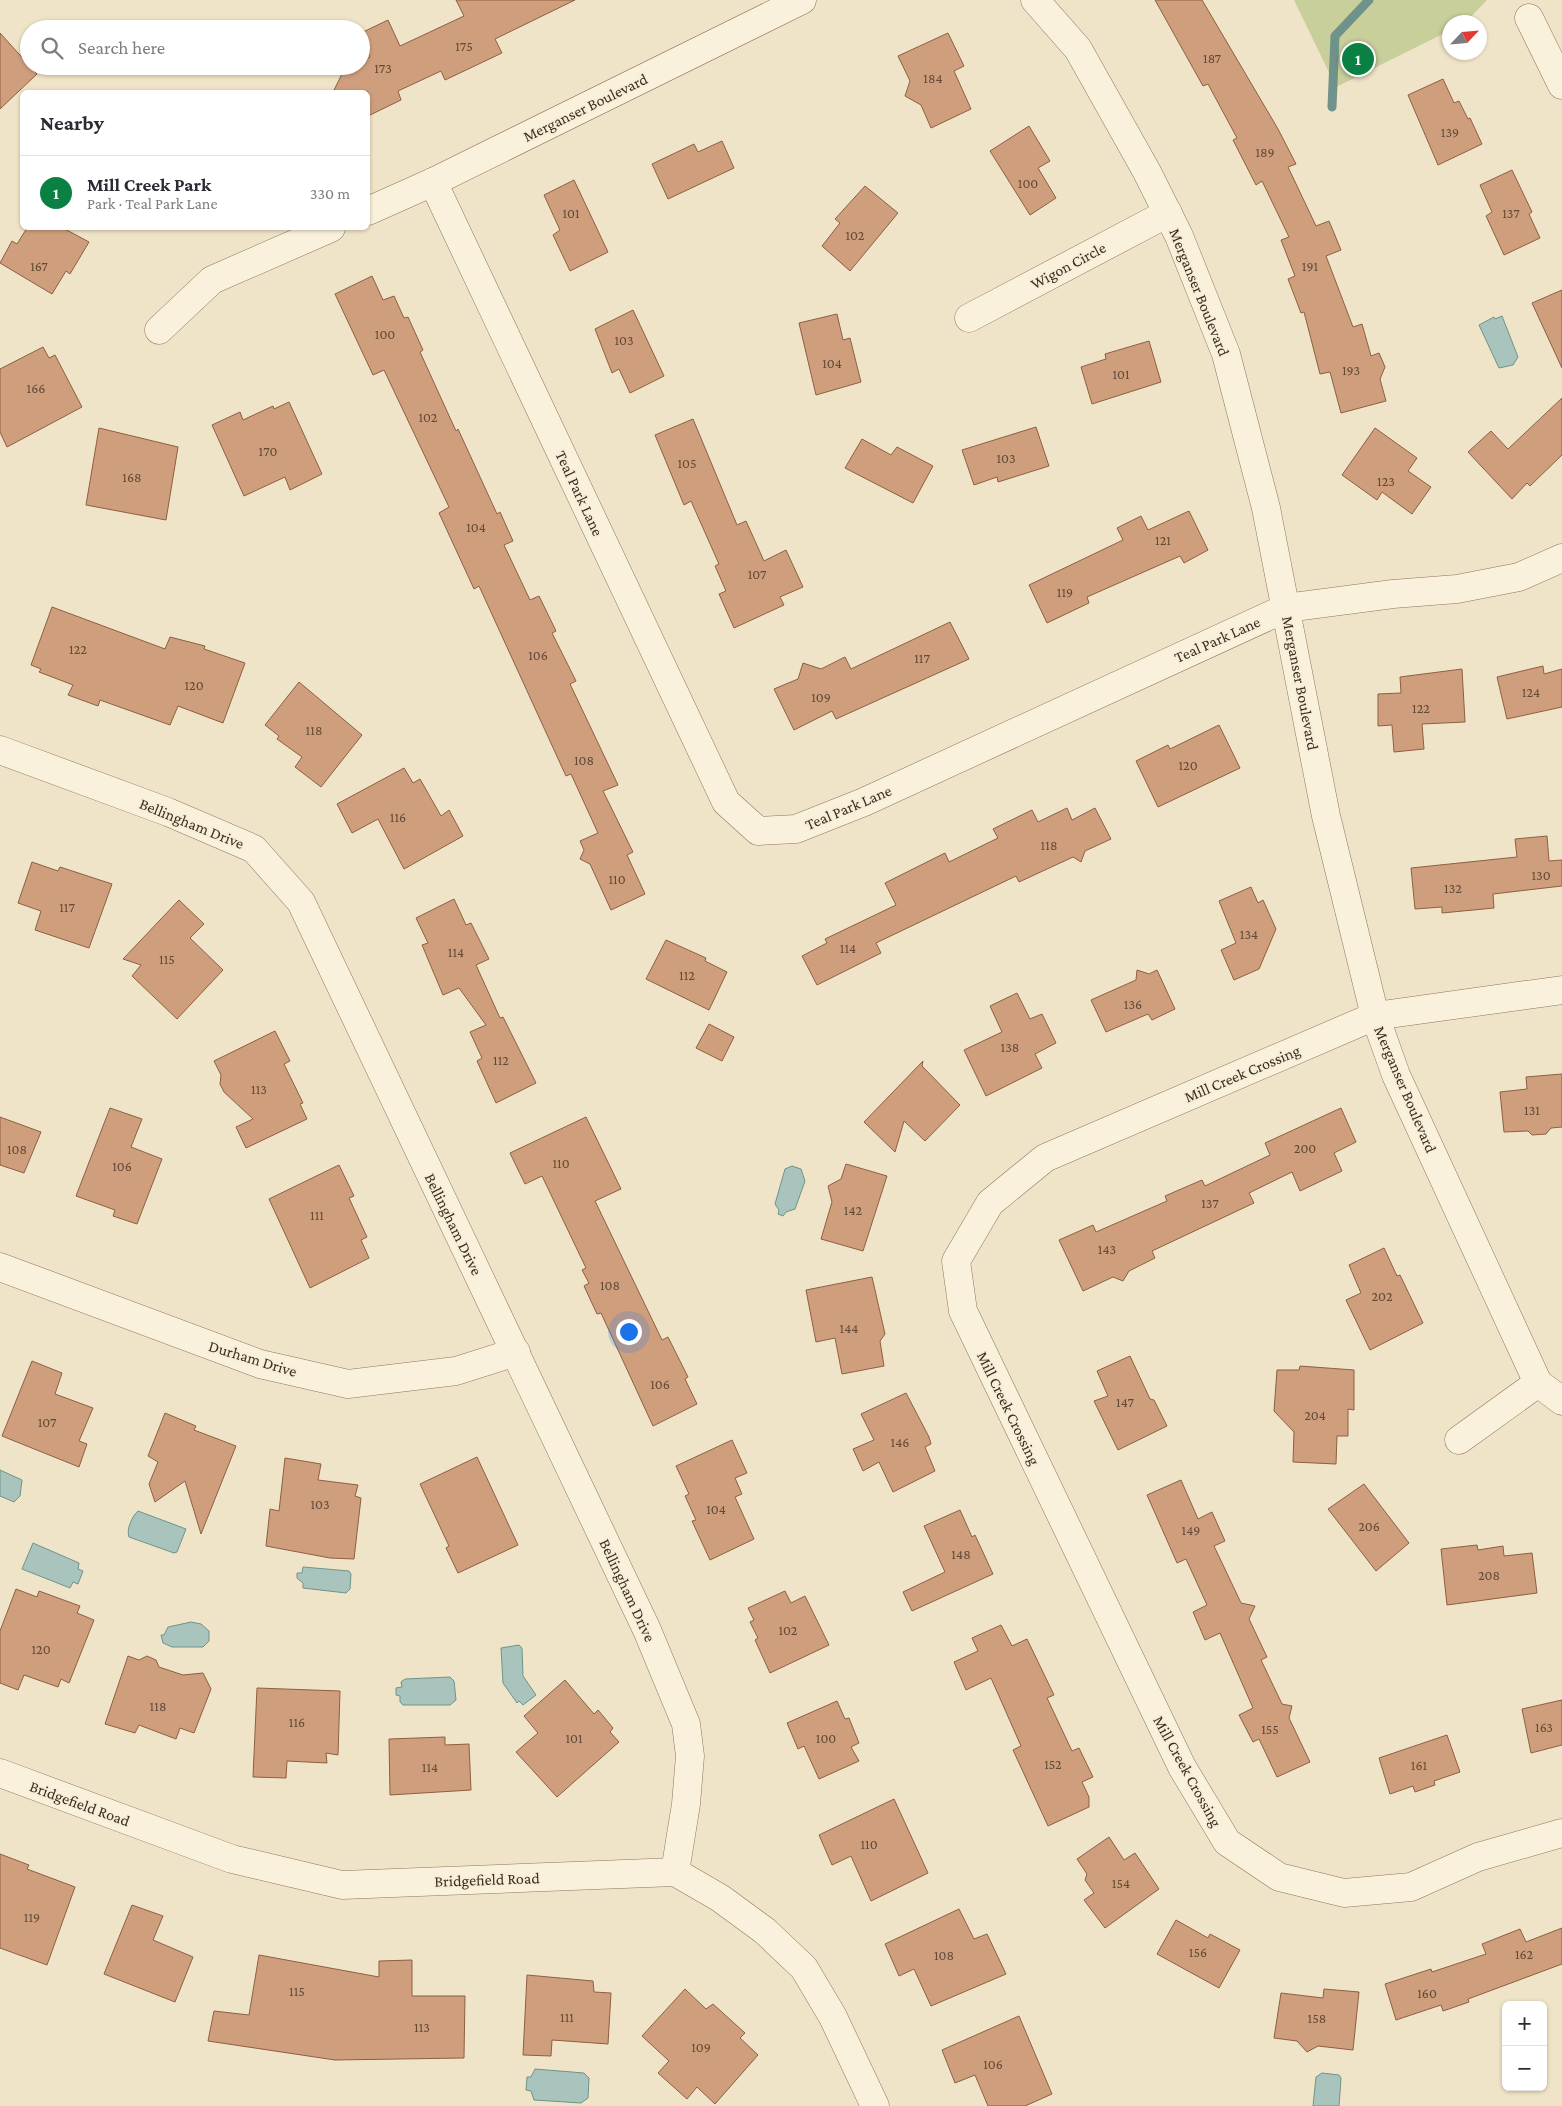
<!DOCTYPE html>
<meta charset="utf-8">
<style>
:root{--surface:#fff;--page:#f2f2f3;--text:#2b2b33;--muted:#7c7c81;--line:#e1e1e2;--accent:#0b8043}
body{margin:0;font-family:"Crimson Pro",serif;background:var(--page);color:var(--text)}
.controls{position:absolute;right:15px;bottom:15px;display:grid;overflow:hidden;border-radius:8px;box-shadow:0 1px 4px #0004}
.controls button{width:45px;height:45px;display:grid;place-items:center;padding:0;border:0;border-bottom:1px solid var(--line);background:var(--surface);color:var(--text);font:25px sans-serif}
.compass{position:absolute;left:1442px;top:15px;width:45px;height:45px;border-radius:50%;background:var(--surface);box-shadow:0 1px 4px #0004;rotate:64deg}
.you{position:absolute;left:628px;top:1331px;width:18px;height:18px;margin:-12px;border:4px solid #fff;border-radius:50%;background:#1a73e8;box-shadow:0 0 0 8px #1a73e833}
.badge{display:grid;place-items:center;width:32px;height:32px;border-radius:50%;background:var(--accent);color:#fff;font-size:16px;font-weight:700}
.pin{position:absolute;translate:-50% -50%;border:2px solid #fff;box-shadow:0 1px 5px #0006}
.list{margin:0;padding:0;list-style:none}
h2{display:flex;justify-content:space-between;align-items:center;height:65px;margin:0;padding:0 20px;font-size:21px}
h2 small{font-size:16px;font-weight:400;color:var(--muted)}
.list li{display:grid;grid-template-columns:32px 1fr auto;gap:15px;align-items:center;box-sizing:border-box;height:75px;padding:0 20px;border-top:1px solid var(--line)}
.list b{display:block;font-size:19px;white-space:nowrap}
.list p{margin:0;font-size:16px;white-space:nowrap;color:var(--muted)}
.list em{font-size:16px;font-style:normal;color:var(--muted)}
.icon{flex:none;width:28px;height:28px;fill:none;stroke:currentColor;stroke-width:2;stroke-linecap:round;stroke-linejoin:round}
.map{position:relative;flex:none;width:1562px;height:2106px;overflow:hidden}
.search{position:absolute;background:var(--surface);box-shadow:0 1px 4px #0004;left:20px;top:20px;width:350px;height:55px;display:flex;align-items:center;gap:12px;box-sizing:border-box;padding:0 18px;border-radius:28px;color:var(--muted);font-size:19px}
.panel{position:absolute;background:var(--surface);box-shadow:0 1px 4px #0004;left:20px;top:90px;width:350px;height:140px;border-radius:8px}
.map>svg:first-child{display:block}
.green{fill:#c9cf9b}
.water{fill:#a9c4bc;stroke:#6f938a}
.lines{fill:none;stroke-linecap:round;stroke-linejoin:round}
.stream{stroke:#6f938a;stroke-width:9}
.building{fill:#cf9f7d;stroke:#8d5f41}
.minor-casing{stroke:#8d765c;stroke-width:29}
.minor{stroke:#faf1dc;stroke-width:28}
.labels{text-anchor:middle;stroke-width:4;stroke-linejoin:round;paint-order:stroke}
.number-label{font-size:14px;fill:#624a37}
.street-label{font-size:16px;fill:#3d2e20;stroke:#f7eed8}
</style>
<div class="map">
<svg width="1562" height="2106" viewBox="0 0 1562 2106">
<rect width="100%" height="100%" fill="#f0e4c8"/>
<polygon class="green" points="1294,0 1487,0 1466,22 1450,22 1449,31 1336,87"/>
<g class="water">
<polygon points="1502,316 1518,357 1513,365 1499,368 1479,325 1494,317 1495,319"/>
<polygon points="792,1166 801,1169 805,1181 795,1209 786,1212 783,1216 778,1214 779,1210 775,1204 785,1169"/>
<polygon points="0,1470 22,1480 20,1496 14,1502 0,1496"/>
<path d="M 138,1511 L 186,1529 L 177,1552 L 174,1553 L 129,1537 C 126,1530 132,1516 138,1511 Z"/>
<polygon points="33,1543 79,1563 78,1569 83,1571 78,1584 73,1582 70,1588 22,1569"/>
<polygon points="303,1567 349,1571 351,1574 350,1589 346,1593 303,1588 303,1583 297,1578 297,1573 302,1573"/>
<polygon points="191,1622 201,1624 209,1631 209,1641 203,1647 172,1647 163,1643 161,1635 164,1635 168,1627"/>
<polygon points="519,1645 522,1648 523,1676 536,1695 523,1705 519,1701 517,1703 503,1683 501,1648"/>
<polygon points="450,1677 454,1681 456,1700 450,1705 403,1705 400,1702 400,1696 396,1695 396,1688 402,1687 401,1682 405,1679"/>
<polygon points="535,2069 584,2073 589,2078 588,2098 581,2103 534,2100 531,2091 526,2090 527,2077 531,2077"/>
<polygon points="1322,2073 1339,2075 1341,2078 1339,2106 1313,2106 1316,2077"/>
</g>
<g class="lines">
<polyline class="stream" points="1332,107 1335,36 1369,0"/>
</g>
<g class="building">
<polygon points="456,0 575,0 495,39 502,53 445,80 441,71 398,91 401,100 368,116 368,92 333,92 344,70 352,66 361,66 361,62 370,57 361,39 361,33 388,20 400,46 464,16"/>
<polygon points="1155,0 1202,0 1278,129 1296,164 1288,167 1316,226 1329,221 1341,250 1326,256 1353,327 1362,324 1371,356 1379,353 1385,367 1380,379 1386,401 1341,413 1330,372 1320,374 1304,312 1301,313 1288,279 1295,276 1281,240 1289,237 1262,181 1256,185 1233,140 1237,138 1208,84 1203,86"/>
<polygon points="0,33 37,74 0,109"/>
<polygon points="948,33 964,66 954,71 971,109 931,128 921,105 905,96 910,81 898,56"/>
<polygon points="1443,79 1454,103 1459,101 1468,119 1470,118 1482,144 1438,165 1408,95"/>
<polygon points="1029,126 1050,161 1038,168 1056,198 1030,215 990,151"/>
<polygon points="722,141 734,168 668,199 652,164 694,144 698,152"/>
<polygon points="1512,170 1532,212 1529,214 1540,238 1504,255 1486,216 1492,212 1480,185"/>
<polygon points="574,180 608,252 570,271 553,235 560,230 544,195"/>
<polygon points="865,186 898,213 850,271 822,246 840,223 835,219"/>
<polygon points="27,228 63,228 89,242 70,274 66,271 52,294 0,263 12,241 17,244"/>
<polygon points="372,276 383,300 394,296 404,318 408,317 423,350 420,352 456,431 458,429 497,514 500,512 513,541 504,545 530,600 539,596 556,631 552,633 576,681 570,684 618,785 603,791 633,852 627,855 645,894 611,910 590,864 580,859 584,850 580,841 598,833 571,774 566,776 479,586 474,589 439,513 449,507 384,370 373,375 335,294"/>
<polygon points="1562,290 1562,368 1532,303"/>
<polygon points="633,310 664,376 630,393 619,369 612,373 595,329"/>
<polygon points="837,314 843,340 850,338 861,382 816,395 799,323"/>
<polygon points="1149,341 1161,382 1092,404 1081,367 1106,359 1105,354"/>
<polygon points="43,347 49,358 55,355 82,407 7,447 0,432 0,369"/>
<polygon points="1562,398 1562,455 1530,486 1527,483 1512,499 1468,452 1491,431 1508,449"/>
<polygon points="289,402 322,474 290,490 285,477 244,496 212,425 240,412 243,420 273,406 274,409"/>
<polygon points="693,419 737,525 746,521 764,561 786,550 803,587 780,597 784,605 734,628 719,594 726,591 715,566 719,564 691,501 684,505 655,435"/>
<polygon points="1036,427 1049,466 998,482 997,477 974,485 962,450"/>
<polygon points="99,428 178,447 166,520 86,505"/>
<polygon points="1375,428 1417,458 1408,471 1431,487 1412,514 1382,492 1377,500 1342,475"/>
<polygon points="862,439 891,455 897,447 933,466 913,503 845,468"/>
<polygon points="1189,511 1208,550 1184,563 1180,556 1087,597 1089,603 1047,623 1029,585 1123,540 1117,528 1141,516 1148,530"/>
<polygon points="52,607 165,649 170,637 205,646 204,649 245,663 223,723 178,706 170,725 100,700 98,706 68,695 73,685 39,672 41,669 31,665"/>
<polygon points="950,622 969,659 836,719 832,711 794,730 774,689 798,679 803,663 821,669 845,657 851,669"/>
<polygon points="1543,666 1544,674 1562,669 1562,707 1507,719 1497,677"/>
<polygon points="1462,669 1465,722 1422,724 1424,749 1394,752 1392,725 1378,726 1378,694 1401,693 1400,677"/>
<polygon points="299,682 362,735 321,787 295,767 302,757 277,739 279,736 265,725"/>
<polygon points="1219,725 1240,768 1158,807 1136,761 1168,745 1170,749"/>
<polygon points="404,768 413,783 420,779 441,816 449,810 463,836 404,869 378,819 352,833 337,804"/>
<polygon points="1067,808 1072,820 1095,808 1111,839 1085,851 1081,862 1073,857 1019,882 1016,876 876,943 881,953 817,985 802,956 827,943 825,939 896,905 885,883 945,853 949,862 998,838 993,829 1032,810 1038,822"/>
<polygon points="1547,836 1549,861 1562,860 1562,886 1493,894 1494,908 1442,913 1442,907 1415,909 1411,868 1517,857 1515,839"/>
<polygon points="32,862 58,871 60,867 112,884 89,948 35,930 41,911 18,903"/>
<polygon points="1251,887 1258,903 1263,900 1276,929 1259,969 1234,980 1221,950 1236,943 1219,901"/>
<polygon points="454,899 466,925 471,923 489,959 476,965 500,1018 503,1017 536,1083 496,1103 477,1061 482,1058 470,1032 486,1025 459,988 443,995 422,945 428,943 416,918"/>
<polygon points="179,900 204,924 190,938 223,970 177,1019 132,976 141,965 123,959"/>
<polygon points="666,940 706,958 705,961 727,972 709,1010 646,979"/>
<polygon points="1137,970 1149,974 1157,970 1175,1009 1152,1020 1148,1014 1106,1032 1091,1000 1136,980"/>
<polygon points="1017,993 1030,1019 1042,1014 1056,1043 1035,1054 1042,1068 986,1096 964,1050 1002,1032 990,1006"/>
<polygon points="709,1024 734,1037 722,1061 696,1048"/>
<polygon points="275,1031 290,1061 284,1064 303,1103 300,1104 307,1119 246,1148 236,1127 253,1119 224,1092 220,1084 221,1075 214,1061"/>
<polygon points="923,1061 922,1066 960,1105 925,1141 904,1121 895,1152 864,1122"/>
<polygon points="1562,1074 1562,1127 1551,1128 1546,1134 1532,1135 1528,1131 1504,1132 1500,1092 1527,1089 1526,1077"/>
<polygon points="110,1108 142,1119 131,1147 162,1159 137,1224 113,1216 115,1210 76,1196"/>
<polygon points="1341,1108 1356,1142 1334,1153 1342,1171 1300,1191 1292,1172 1249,1193 1254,1203 1152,1251 1155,1258 1129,1271 1123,1281 1113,1277 1083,1291 1059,1240 1093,1225 1096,1232 1167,1201 1165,1196 1202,1180 1205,1186 1270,1155 1265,1143"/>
<polygon points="0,1117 41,1132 24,1173 0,1165"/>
<polygon points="586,1117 621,1189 595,1201 662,1340 668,1337 688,1377 685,1379 697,1404 653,1426 601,1313 597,1314 584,1286 589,1283 582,1270 586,1268 542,1176 525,1184 510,1153"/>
<polygon points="846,1164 887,1176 863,1251 821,1239 832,1202 828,1186 841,1179"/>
<polygon points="339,1165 354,1196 349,1198 367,1237 361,1240 369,1258 310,1288 269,1199"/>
<polygon points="1384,1248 1397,1276 1400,1275 1423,1323 1370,1350 1346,1300 1361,1293 1349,1265"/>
<polygon points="872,1277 885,1334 880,1341 884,1366 842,1374 835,1338 816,1342 806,1290"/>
<polygon points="1130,1356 1150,1399 1154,1400 1167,1426 1118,1450 1094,1401 1108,1396 1097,1371"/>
<polygon points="32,1361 62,1373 55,1394 93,1408 79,1441 87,1444 79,1467 2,1436"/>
<polygon points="1300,1366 1354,1370 1354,1410 1348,1409 1348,1436 1337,1436 1336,1464 1293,1462 1294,1432 1274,1411 1277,1370 1299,1370"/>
<polygon points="906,1393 929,1437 931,1444 925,1447 935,1471 893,1492 879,1462 863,1471 853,1449 874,1440 861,1414"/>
<polygon points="165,1413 196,1426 194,1430 236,1446 201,1534 185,1481 155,1502 149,1484 158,1462 148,1456"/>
<polygon points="732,1440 747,1473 735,1478 742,1494 735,1497 754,1539 710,1560 692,1521 696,1520 685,1496 689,1494 676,1466"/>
<polygon points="477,1457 518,1545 458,1573 446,1548 449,1546 420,1484"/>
<polygon points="285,1458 321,1464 318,1480 358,1485 355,1496 361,1498 354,1559 330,1558 266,1546 270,1509 279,1511"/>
<polygon points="1181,1480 1198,1519 1212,1512 1225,1541 1214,1546 1241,1603 1255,1606 1249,1619 1267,1657 1261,1660 1282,1704 1292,1706 1289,1718 1310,1762 1277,1777 1259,1739 1253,1742 1239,1715 1253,1708 1220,1633 1205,1640 1193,1612 1207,1605 1186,1559 1177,1563 1147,1495"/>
<polygon points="1364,1484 1409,1543 1376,1571 1328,1509"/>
<polygon points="960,1510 972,1537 975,1535 993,1574 912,1611 903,1592 945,1572 924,1526"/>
<polygon points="1477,1545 1478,1550 1503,1546 1504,1556 1532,1553 1537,1593 1447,1605 1441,1549"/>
<polygon points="16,1589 37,1597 39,1591 80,1606 77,1613 94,1620 69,1683 61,1679 58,1687 24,1675 18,1690 0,1683 0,1631"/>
<polygon points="785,1591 791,1603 805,1596 829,1645 770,1673 755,1640 758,1638 750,1622 754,1620 748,1608"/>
<polygon points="1001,1625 1012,1646 1027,1639 1054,1695 1047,1698 1072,1751 1079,1748 1093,1777 1082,1782 1089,1797 1089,1807 1048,1826 1013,1750 1021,1746 991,1678 966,1690 954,1662 978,1651 972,1638"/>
<polygon points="128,1656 139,1660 147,1656 156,1660 159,1667 183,1675 203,1673 211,1689 194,1733 180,1728 176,1739 139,1725 135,1733 105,1724"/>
<polygon points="565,1680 594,1714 598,1710 613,1728 610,1732 619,1742 557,1797 516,1752 538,1733 524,1716"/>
<polygon points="257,1688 340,1691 338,1755 326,1753 327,1763 287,1761 286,1778 253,1777"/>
<polygon points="1562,1700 1562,1745 1531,1753 1522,1709"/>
<polygon points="837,1701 845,1719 849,1718 859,1743 851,1747 859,1761 819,1779 804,1746 798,1749 787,1723"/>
<polygon points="1447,1735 1460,1772 1434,1781 1435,1785 1415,1792 1413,1786 1390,1794 1379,1758"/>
<polygon points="445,1737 445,1745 469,1744 471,1790 390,1795 389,1739"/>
<polygon points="894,1799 928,1873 871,1901 851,1856 832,1865 819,1835"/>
<polygon points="1109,1837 1124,1860 1135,1853 1159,1889 1105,1928 1084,1900 1094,1893 1085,1880 1087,1874 1077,1859"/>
<polygon points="0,1854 29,1865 27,1869 75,1887 47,1965 0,1948"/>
<polygon points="132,1905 163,1916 153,1940 193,1957 175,2002 104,1974"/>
<polygon points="959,1909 974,1939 987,1934 1006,1974 931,2006 914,1969 899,1976 885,1944"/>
<polygon points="1176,1920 1208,1938 1210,1934 1240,1950 1219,1988 1157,1954"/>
<polygon points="1562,1928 1562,1964 1468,1999 1469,2002 1443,2011 1441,2005 1396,2020 1385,1984 1431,1969 1432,1972 1486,1954 1482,1944 1520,1929 1526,1942"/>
<polygon points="259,1955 379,1977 379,1961 412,1960 412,1996 465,1996 464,2058 335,2060 208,2041 214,2011 249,2015"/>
<polygon points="527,1975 593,1981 594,1992 611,1993 608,2044 552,2040 551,2056 523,2055"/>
<polygon points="685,1989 706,2009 713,2004 745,2033 740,2038 758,2055 715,2104 697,2087 687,2099 658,2073 669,2061 642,2036"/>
<polygon points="1324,1989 1359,1992 1353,2050 1318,2046 1307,2052 1297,2041 1274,2038 1281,1993 1323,1998"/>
<polygon points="1019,2016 1052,2094 1025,2106 988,2106 975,2075 955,2083 942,2050"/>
</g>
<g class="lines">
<defs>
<g id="minor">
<polyline points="1035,0 1078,49 1147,172 1179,236 1226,354 1266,508 1326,816 1375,1016 1396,1075 1538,1383 1562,1401"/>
<polyline points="1529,18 1562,85"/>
<polyline points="433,182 726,802 758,831 796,829 864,802 1286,608 1393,594 1457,589 1519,577 1562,558"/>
<polyline points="368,211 433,182 802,0"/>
<polyline points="969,318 1168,213"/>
<polyline points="159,330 212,280 331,228"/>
<polyline points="0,750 168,812 254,849 301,902 647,1630 686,1724 690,1756 686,1804 675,1872"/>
<polyline points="1562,990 1375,1016 1045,1158 990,1203 956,1261 963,1311 1182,1767 1227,1842 1279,1877 1344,1893 1411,1887 1478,1857 1562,1833"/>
<polyline points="0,1267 260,1364 348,1384 456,1371 516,1352"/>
<polyline points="1459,1440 1538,1383"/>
<polyline points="0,1773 232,1859 342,1885 675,1872 720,1898 765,1931 804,1968 833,2017 875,2106"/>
</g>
</defs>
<use href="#minor" class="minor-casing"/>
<use href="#minor" class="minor"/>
</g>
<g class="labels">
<g class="number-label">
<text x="464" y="51">175</text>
<text x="1212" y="63">187</text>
<text x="383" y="73">173</text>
<text x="933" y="83">184</text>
<text x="1450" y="137">139</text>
<text x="1265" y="157">189</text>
<text x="1028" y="188">100</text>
<text x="571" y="218">101</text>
<text x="1511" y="218">137</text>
<text x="855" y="240">102</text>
<text x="39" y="271">167</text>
<text x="1310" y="271">191</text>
<text x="385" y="339">100</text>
<text x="624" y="345">103</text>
<text x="832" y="368">104</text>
<text x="1351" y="375">193</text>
<text x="1121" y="379">101</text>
<text x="36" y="393">166</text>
<text x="428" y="422">102</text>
<text x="268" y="456">170</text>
<text x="1006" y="463">103</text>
<text x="687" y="468">105</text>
<text x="132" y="482">168</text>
<text x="1386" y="486">123</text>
<text x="476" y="532">104</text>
<text x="1163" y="545">121</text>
<text x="757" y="579">107</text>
<text x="1065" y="597">119</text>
<text x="78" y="654">122</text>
<text x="538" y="660">106</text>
<text x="922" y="663">117</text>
<text x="194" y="690">120</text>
<text x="1531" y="697">124</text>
<text x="821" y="702">109</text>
<text x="1421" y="713">122</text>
<text x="314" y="735">118</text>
<text x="584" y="765">108</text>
<text x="1188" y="770">120</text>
<text x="398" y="822">116</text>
<text x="1049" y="850">118</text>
<text x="1541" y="880">130</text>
<text x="617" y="884">110</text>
<text x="1453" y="893">132</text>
<text x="67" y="912">117</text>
<text x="1249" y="939">134</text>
<text x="848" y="953">114</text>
<text x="456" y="957">114</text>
<text x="167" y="964">115</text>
<text x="687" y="980">112</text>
<text x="1133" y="1009">136</text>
<text x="1010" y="1052">138</text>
<text x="501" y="1065">112</text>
<text x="259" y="1094">113</text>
<text x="1532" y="1115">131</text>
<text x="1305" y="1153">200</text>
<text x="17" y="1154">108</text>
<text x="561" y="1168">110</text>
<text x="122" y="1171">106</text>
<text x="1210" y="1208">137</text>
<text x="853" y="1215">142</text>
<text x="317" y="1220">111</text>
<text x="1107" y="1254">143</text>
<text x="610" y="1290">108</text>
<text x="1382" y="1301">202</text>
<text x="849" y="1333">144</text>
<text x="660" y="1389">106</text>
<text x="1125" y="1407">147</text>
<text x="1315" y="1420">204</text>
<text x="47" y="1427">107</text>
<text x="900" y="1447">146</text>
<text x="320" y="1509">103</text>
<text x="716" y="1514">104</text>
<text x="1369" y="1531">206</text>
<text x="1191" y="1535">149</text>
<text x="961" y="1559">148</text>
<text x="1489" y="1580">208</text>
<text x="788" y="1635">102</text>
<text x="41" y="1654">120</text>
<text x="158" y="1711">118</text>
<text x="297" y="1727">116</text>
<text x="1544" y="1732">163</text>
<text x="1270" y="1734">155</text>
<text x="574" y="1743">101</text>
<text x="826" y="1743">100</text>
<text x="1053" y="1769">152</text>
<text x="1419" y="1770">161</text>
<text x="430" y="1772">114</text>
<text x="869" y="1849">110</text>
<text x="1121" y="1888">154</text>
<text x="32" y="1922">119</text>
<text x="1198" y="1957">156</text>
<text x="1524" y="1959">162</text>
<text x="944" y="1960">108</text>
<text x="297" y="1996">115</text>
<text x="1427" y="1998">160</text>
<text x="567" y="2022">111</text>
<text x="1317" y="2023">158</text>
<text x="422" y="2032">113</text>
<text x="701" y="2052">109</text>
<text x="993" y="2069">106</text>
</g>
<g class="street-label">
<text transform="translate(585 107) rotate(-26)" y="6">Merganser Boulevard</text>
<text transform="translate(1068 265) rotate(-28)" y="6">Wigon Circle</text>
<text transform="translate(1200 292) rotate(68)" y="6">Merganser Boulevard</text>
<text transform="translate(580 493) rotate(65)" y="6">Teal Park Lane</text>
<text transform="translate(1217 639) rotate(-24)" y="6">Teal Park Lane</text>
<text transform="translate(1301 683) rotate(79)" y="6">Merganser Boulevard</text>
<text transform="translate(848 807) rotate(-23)" y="6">Teal Park Lane</text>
<text transform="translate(192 823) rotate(22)" y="6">Bellingham Drive</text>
<text transform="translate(1242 1073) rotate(-23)" y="6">Mill Creek Crossing</text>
<text transform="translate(1406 1089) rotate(67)" y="6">Merganser Boulevard</text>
<text transform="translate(454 1224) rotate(64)" y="6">Bellingham Drive</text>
<text transform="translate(253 1358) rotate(17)" y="6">Durham Drive</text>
<text transform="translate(1009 1408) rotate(64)" y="6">Mill Creek Crossing</text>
<text transform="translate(628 1590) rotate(65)" y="6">Bellingham Drive</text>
<text transform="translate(1188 1771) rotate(61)" y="6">Mill Creek Crossing</text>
<text transform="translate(80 1803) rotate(20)" y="6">Bridgefield Road</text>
<text transform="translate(487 1879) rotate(-2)" y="6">Bridgefield Road</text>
</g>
</g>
</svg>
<div class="controls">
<button>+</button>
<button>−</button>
</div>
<svg class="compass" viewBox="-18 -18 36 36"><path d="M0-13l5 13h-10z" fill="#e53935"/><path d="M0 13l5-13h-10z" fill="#7c7c81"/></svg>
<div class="you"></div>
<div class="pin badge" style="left:1358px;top:59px">1</div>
<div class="search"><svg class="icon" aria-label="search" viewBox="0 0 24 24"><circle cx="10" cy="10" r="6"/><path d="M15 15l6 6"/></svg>Search here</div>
<section class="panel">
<h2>Nearby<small></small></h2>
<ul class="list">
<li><span class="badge">1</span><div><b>Mill Creek Park</b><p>Park · Teal Park Lane</p></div><em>330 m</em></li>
</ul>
</section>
</div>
